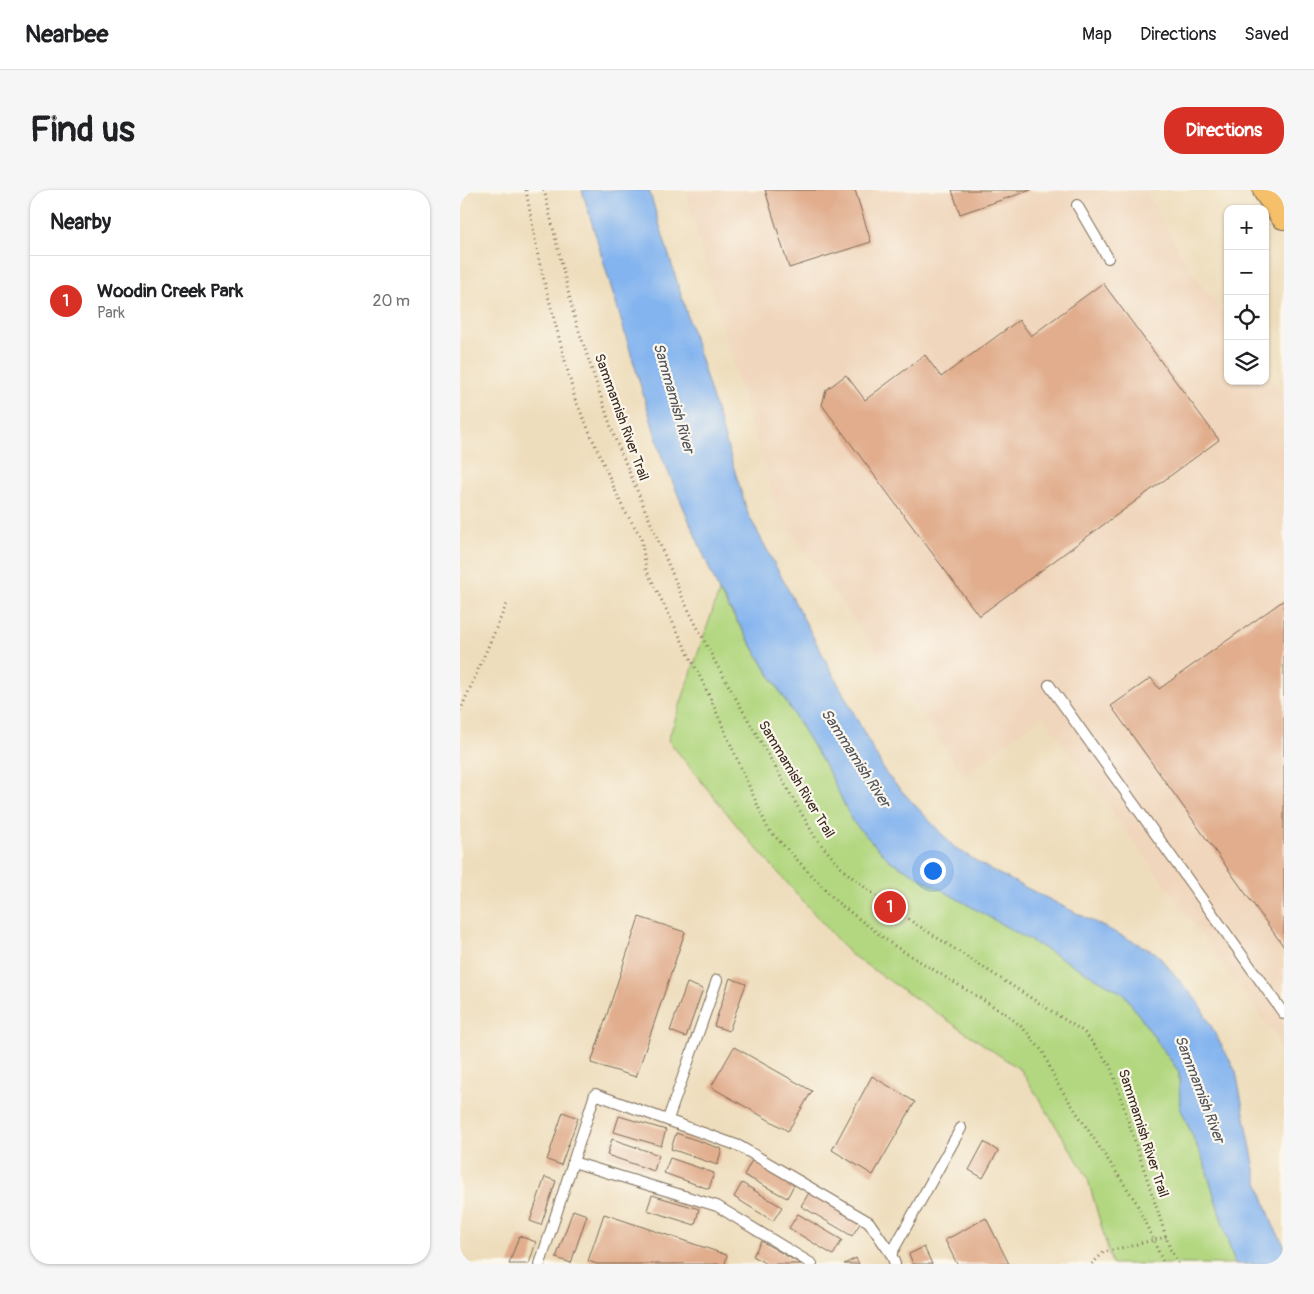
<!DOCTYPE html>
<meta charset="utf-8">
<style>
:root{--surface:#fff;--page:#f6f6f6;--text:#202124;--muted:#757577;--line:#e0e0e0;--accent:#d93025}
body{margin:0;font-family:Pangolin,sans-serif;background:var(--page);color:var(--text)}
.controls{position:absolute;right:15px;top:15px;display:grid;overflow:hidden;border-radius:10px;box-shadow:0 1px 4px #0004}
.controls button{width:45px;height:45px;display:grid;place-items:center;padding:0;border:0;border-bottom:1px solid var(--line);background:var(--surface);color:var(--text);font:25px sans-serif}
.you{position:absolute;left:472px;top:680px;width:18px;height:18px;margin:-12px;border:4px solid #fff;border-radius:50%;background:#1a73e8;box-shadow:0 0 0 8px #1a73e833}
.badge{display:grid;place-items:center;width:32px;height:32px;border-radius:50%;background:var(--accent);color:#fff;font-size:16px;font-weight:700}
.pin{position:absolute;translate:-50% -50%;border:2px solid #fff;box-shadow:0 1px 5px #0006}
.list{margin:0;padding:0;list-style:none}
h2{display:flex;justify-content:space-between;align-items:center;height:65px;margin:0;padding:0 20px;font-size:21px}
h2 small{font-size:16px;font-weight:400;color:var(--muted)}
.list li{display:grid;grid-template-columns:32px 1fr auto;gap:15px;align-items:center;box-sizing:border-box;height:90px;padding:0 20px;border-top:1px solid var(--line)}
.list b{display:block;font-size:19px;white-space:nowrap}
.list p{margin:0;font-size:16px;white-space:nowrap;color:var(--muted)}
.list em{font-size:16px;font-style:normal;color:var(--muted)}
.icon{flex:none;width:28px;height:28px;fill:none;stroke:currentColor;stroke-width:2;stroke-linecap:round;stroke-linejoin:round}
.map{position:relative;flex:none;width:824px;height:1074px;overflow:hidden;border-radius:20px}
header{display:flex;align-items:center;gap:30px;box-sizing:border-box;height:70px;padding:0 25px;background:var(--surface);border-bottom:1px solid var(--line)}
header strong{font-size:24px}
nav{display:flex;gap:28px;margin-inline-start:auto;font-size:18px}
.intro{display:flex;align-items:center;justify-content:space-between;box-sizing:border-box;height:120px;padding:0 30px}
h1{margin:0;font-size:35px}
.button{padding:12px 22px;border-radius:20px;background:var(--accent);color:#fff;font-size:18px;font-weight:700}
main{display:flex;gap:30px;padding:0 30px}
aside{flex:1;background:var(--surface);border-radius:20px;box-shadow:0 1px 4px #0004}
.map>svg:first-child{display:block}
.built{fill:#f0d6bc}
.green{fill:#b2d780;stroke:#76804f}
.water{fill:#83b4ef;stroke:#5f6f86}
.building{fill:#e1ad8d}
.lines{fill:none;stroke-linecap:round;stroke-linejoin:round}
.lane-casing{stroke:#7a6955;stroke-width:12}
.primary-casing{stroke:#7a6955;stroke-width:30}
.path{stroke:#7a6955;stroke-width:3;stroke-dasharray:1 4;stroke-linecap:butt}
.lane{stroke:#fff;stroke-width:10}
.primary{stroke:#f6c06b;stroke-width:28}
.labels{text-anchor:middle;stroke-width:4.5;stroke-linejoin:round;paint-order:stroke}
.street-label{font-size:14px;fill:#3b2a1e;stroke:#fbf7ec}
.water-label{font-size:15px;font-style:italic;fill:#51535d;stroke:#fbf7ec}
</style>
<header>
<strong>Nearbee</strong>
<nav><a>Map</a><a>Directions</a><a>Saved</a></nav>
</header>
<div class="intro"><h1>Find us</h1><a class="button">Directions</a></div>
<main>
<aside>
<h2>Nearby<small></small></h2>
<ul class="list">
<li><span class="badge">1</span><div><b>Woodin Creek Park</b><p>Park</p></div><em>20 m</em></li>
</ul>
</aside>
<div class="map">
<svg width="824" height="1074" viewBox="0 0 824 1074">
<rect width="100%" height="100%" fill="#fbf7ec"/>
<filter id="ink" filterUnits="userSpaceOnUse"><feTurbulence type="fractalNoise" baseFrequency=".02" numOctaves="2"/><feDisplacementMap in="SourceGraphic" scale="10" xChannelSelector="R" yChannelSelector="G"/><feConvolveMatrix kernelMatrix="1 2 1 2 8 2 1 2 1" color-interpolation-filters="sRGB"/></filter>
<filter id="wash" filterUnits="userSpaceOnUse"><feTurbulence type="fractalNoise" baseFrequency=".0096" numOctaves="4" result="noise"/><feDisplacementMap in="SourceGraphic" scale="20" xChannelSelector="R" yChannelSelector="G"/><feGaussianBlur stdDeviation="1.12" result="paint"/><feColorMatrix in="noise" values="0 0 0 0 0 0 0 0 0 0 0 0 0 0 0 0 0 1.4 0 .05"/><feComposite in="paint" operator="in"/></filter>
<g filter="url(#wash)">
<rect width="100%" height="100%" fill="#eeddbc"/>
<polygon class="built" points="225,0 685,0 727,74 768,130 768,191 805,191 805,181 824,207 824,871 816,848 583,526 504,585 319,324 272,170"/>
<polygon class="green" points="259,402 370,584 392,631 429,670 664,804 719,882 720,917 744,972 775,1074 652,1074 627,986 561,880 390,764 283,643 208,550"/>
<polygon class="water" points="122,0 189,0 288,324 426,584 494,657 529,679 696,763 738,812 776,882 797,989 813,1035 824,1055 824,1074 775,1074 744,972 720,917 719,882 664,804 429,670 392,631 370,584 259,401 202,267"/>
<g id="blocks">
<g class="building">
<polygon points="305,0 395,0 411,52 329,78"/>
<polygon points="492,0 571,0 500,24"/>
<polygon points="643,93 759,250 519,426 362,215 366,200 386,185 405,210 465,165 481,187 559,130 571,146"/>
<polygon points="824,410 824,757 651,516 691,488 699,499"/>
<polygon points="179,727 225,742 176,887 131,873"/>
<polygon points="270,788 286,794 269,841 254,836"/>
<polygon points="227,793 243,799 226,847 210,841"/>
<polygon points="274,857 352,901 328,941 251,897"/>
<polygon points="412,886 455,912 413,985 372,960"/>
<polygon points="103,922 118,928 101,975 87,970"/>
<polygon points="159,926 206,940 201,956 154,942"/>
<polygon points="216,943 262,959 257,975 211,959"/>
<polygon points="152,949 199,965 194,981 147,965"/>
<polygon points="524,952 538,961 523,988 509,980"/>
<polygon points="210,968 254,983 249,999 204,983"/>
<polygon points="292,970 335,993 327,1008 284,985"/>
<polygon points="85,987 96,991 81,1035 70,1031"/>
<polygon points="282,993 322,1017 313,1031 274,1007"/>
<polygon points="350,1001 401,1032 392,1046 341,1016"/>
<polygon points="192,1005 239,1019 235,1035 187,1020"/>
<polygon points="113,1020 127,1025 111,1073 96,1068"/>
<polygon points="144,1024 267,1065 265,1074 137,1074 128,1071"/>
<polygon points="338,1024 382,1050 373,1065 329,1038"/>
<polygon points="526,1028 549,1074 497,1074 485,1050"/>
<polygon points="59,1046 76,1052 69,1074 49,1074"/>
<polygon points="301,1051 341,1074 306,1074 293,1066"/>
<polygon points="464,1057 472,1074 453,1074 449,1064"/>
<polygon points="396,1068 399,1074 384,1074"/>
</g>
</g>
</g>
<g filter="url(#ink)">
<use href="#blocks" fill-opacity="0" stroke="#7a6955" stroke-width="1"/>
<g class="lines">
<defs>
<g id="lane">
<polyline points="617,15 648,68"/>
<polyline points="589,495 824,824"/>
<polyline points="208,929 257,790"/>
<polyline points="113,972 257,1016 352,1074"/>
<polyline points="431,1064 501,938"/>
<polyline points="80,1074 135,904 279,956 409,1032 431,1064 435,1074"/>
</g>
<polyline id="primary" points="807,0 824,25"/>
</defs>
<use href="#lane" class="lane-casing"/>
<use href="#primary" class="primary-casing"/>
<g class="path">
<polyline points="66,0 79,71 115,209 163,318 181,347 186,379 248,503 308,639 377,712 433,755 546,824 563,838 583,862 597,893 676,1012 704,1074"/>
<polyline points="84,0 114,126 154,246 223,409 254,470 355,647 383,680 434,720 624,842 650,875 710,1059 719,1074"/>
<polyline points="0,521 48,411"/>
<polyline points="632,1074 644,1062 706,1047"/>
</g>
<use href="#lane" class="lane"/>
<use href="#primary" class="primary"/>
</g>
</g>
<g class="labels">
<g class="street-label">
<text transform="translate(162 227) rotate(70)" y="5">Sammamish River Trail</text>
<text transform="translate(337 589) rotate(59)" y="5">Sammamish River Trail</text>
<text transform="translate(684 943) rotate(72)" y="5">Sammamish River Trail</text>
</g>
<g class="water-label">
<text transform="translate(214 208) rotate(74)" y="5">Sammamish River</text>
<text transform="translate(396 568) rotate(57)" y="5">Sammamish River</text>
<text transform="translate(740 899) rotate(69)" y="5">Sammamish River</text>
</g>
</g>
</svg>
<div class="controls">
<button>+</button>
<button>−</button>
<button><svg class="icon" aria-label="locate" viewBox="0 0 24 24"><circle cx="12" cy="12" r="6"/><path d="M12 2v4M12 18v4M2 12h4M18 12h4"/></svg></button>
<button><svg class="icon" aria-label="layers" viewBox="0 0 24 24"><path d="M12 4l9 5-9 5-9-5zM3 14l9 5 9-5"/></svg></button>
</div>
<div class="you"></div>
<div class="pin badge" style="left:430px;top:717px">1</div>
</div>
</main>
